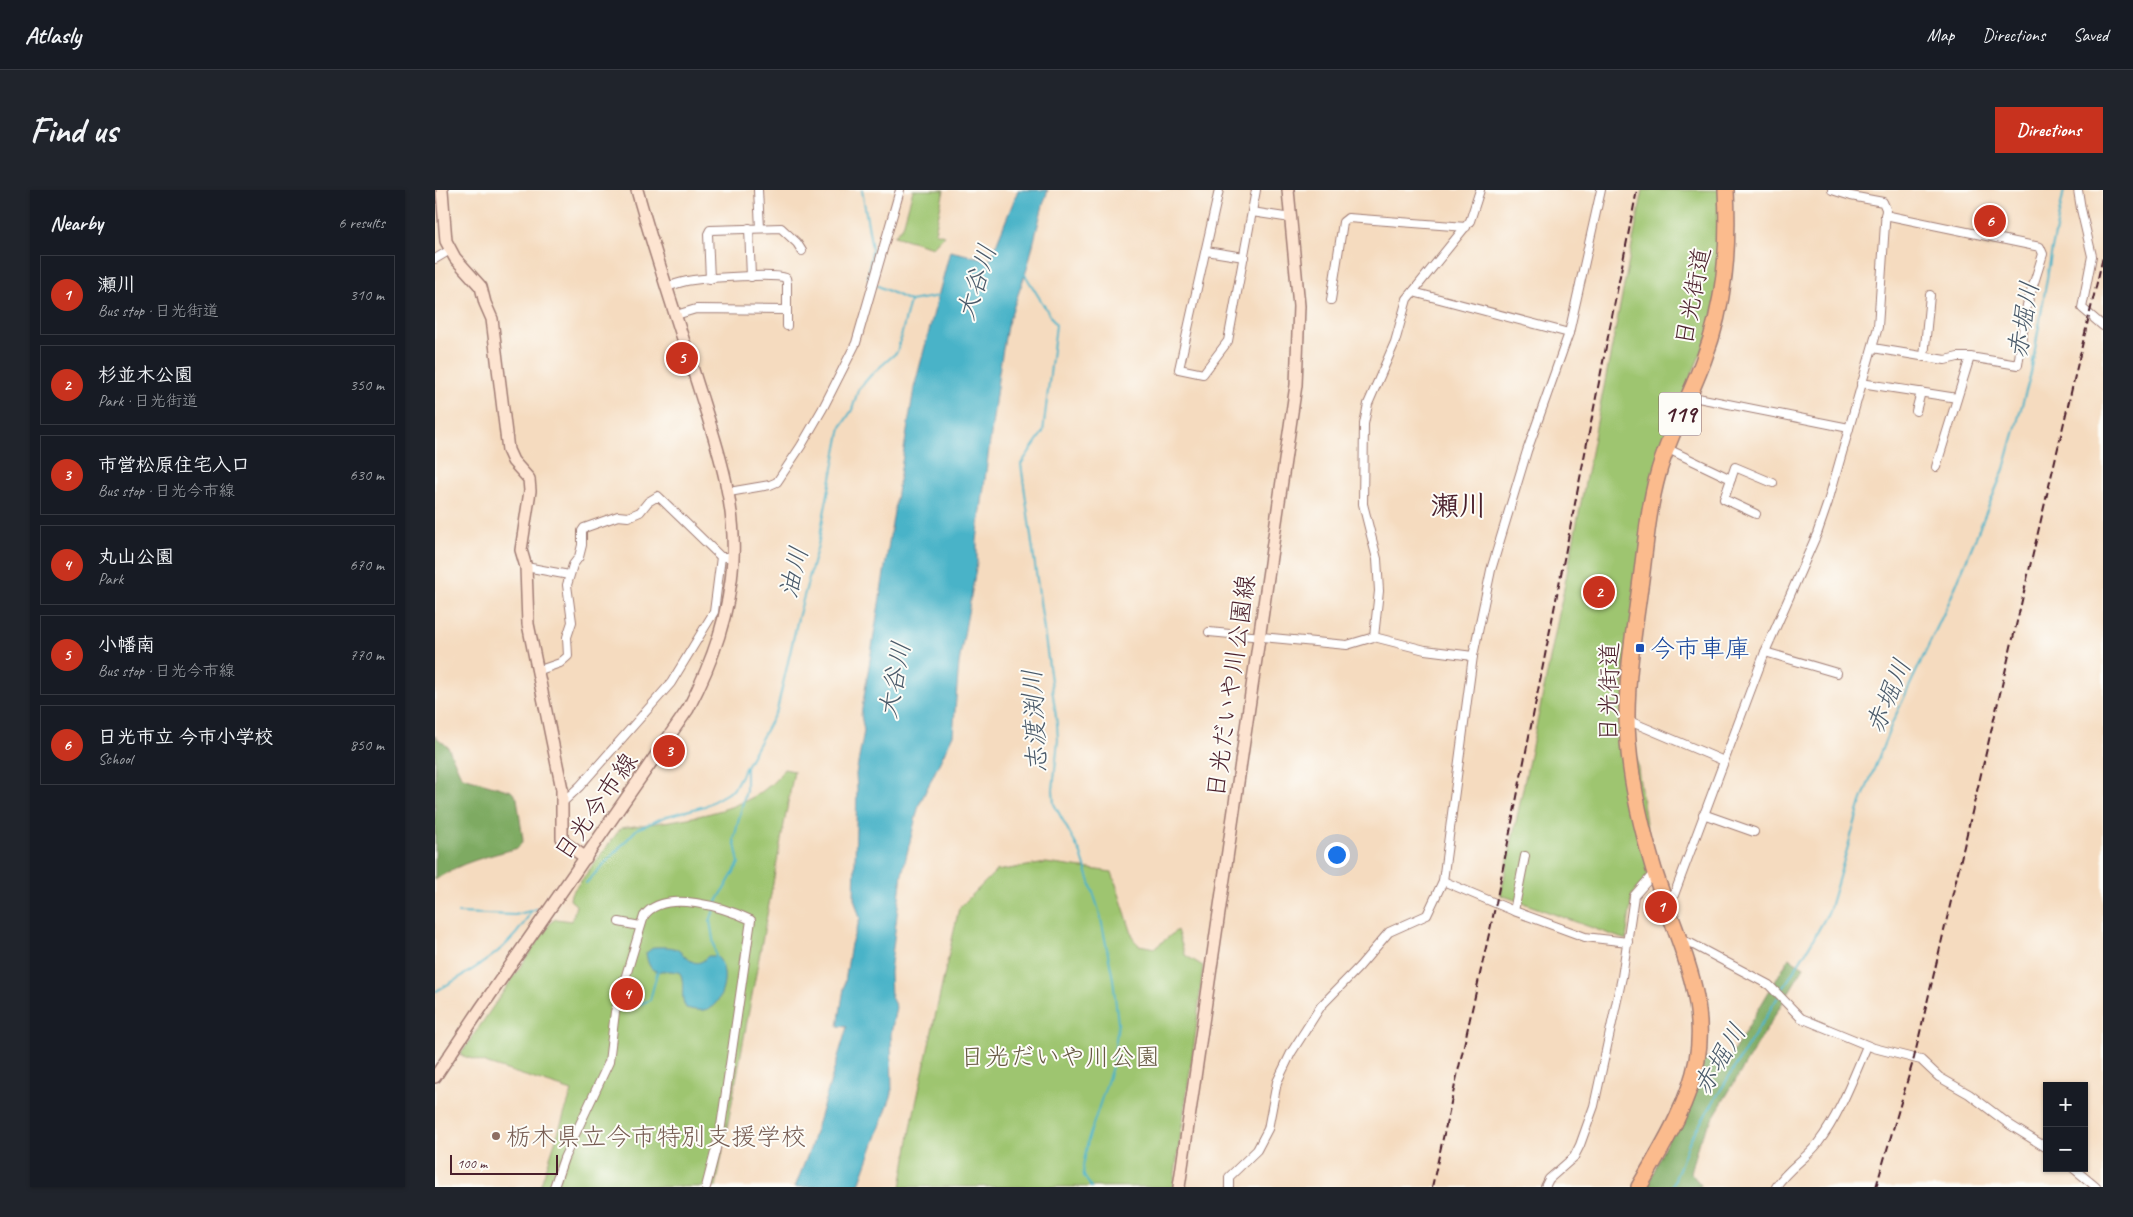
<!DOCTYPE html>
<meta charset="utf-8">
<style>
:root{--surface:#171b24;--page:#20242c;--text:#f1f3f6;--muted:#9ea1a6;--line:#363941;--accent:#c8321e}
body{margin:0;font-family:Caveat,"Klee One",sans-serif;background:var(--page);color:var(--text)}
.controls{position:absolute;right:15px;bottom:15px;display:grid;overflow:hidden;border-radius:0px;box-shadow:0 1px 4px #0004}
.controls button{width:45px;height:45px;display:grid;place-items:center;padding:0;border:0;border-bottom:1px solid var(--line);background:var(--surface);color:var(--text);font:25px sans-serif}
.scale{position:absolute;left:15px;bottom:12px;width:108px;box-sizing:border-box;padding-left:5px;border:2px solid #4a1f2b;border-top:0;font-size:14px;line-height:18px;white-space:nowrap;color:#4a1f2b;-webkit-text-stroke:4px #fdfcf7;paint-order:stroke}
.you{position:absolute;left:901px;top:664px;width:18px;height:18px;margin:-12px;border:4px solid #fff;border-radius:50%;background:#1a73e8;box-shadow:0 0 0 8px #1a73e833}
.badge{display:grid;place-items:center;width:32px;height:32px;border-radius:50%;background:var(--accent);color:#fff;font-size:16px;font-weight:700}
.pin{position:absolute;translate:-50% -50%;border:2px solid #fff;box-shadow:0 1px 5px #0006}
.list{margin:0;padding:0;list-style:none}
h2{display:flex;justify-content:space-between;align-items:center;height:65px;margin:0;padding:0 20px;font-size:21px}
h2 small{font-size:16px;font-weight:400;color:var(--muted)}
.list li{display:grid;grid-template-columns:32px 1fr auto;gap:15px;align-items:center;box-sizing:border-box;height:80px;margin:0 10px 10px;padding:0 10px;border:1px solid var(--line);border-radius:0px}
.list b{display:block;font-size:19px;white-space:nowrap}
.list p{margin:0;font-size:16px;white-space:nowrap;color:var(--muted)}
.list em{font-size:16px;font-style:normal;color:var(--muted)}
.map{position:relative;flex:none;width:1668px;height:997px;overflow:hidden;border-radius:0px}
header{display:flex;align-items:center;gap:30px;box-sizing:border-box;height:70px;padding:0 25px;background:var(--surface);border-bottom:1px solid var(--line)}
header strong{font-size:24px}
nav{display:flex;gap:28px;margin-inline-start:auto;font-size:18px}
.intro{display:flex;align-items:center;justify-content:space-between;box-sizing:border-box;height:120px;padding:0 30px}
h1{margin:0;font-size:35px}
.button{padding:12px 22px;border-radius:0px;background:var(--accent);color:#fff;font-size:18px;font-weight:700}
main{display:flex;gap:30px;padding:0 30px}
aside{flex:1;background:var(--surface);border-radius:0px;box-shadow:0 1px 4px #0004}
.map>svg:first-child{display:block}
.green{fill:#9ec570;stroke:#74724e}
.forest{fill:#7eaa62;stroke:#646446}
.water{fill:#4ab3c8;stroke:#4a697a}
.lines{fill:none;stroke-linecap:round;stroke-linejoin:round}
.stream{stroke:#4ab3c8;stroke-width:2}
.street-casing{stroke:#a07d75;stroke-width:10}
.secondary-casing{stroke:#a07d75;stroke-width:14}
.highway-casing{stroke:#a07d75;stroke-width:18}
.street{stroke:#fff;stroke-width:8}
.secondary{stroke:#fde4d1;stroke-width:11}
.highway{stroke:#fbbb8d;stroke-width:15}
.rail{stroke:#4a1f2b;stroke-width:2;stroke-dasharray:8 4;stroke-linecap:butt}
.transit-dot{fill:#1a4fb4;stroke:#fdfcf7;stroke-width:2}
.education-dot{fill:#8d6e63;stroke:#fdfcf7;stroke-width:2}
.labels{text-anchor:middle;stroke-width:4;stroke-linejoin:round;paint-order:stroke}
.shield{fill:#fdfcf7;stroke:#806168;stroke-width:1}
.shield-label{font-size:24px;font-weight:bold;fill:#4a1f2b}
.street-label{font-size:25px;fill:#4a1f2b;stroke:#fdfcf7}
.transit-label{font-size:25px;fill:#164399;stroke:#fdfcf7;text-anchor:start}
.park-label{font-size:25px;fill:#675943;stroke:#fdfcf7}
.education-label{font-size:25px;fill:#785e54;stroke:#fdfcf7;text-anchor:start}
.water-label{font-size:26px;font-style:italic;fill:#4a5a6a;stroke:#fdfcf7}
.quarter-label{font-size:28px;font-weight:bold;fill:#4a1f2b;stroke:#fdfcf7}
</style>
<header>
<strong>Atlasly</strong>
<nav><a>Map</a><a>Directions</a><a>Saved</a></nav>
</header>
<div class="intro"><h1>Find us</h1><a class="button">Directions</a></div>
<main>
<aside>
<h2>Nearby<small>6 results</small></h2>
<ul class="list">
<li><span class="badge">1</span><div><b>瀬川</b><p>Bus stop · 日光街道</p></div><em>310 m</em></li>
<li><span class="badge">2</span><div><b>杉並木公園</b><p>Park · 日光街道</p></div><em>350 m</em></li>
<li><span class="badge">3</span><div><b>市営松原住宅入口</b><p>Bus stop · 日光今市線</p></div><em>630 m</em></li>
<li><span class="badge">4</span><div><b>丸山公園</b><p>Park</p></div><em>670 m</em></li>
<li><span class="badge">5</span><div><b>小幡南</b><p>Bus stop · 日光今市線</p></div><em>770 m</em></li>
<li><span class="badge">6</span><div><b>日光市立 今市小学校</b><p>School</p></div><em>850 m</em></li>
</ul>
</aside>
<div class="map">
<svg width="1668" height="997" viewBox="0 0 1668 997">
<rect width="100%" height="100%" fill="#fdfcf7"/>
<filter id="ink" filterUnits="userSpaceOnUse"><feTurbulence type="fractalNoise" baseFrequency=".02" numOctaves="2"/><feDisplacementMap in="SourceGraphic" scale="10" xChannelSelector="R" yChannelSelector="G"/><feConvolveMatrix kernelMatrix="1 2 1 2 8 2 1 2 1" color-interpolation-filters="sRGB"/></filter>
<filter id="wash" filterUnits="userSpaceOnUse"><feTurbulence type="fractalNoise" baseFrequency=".0096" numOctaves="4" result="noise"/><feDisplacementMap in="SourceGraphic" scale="20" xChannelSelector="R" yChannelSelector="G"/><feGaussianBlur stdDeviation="1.12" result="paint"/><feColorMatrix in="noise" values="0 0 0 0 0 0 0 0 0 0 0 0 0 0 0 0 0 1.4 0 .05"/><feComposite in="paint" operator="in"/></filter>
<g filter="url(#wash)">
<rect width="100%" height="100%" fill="#f5dbbf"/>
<g class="green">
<polygon points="478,0 509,0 500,42 509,45 498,57 459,46 468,36"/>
<polygon points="1208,0 1290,0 1292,44 1275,142 1241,221 1189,483 1218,681 1197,705 1191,750 1066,705 1066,703 1110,494"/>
<path d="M 349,579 L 359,581 L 281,997 L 105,997 L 137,901 L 25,865 L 116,732 L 121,729 L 137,731 L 141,715 L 135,710 L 136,704 L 186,638 C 236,630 320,626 349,579 Z"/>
<polygon points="611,673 677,682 699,750 704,755 720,758 742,740 750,765 768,776 761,841 738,997 466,997 478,927 524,718 561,681"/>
</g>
<g class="forest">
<path d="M 0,546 L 13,557 L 25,584 L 28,587 L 76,601 L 82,608 L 88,650 L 83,658 C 54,666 25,672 0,690 Z"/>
<polygon points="1354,768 1369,777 1264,951 1255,982 1266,995 1265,997 1212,997 1268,868 1292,872"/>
</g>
<g class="water">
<polygon points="583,0 613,0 608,15 592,79 572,136 564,182 542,351 542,373 524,473 518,545 484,615 467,684 455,782 456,807 461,817 456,844 457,904 423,997 360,997 375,959 412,837 403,836 416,754 425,729 419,708 422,599 421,584 429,541 426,525 479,198 515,61 555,70"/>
<path d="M 219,757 C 226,757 238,756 243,760 C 254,769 261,780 273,766 L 281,766 C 295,777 290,810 275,818 C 267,822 259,820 251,818 C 244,807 251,794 245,783 C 228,776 215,792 211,763 Z"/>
</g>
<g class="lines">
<g class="stream">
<polyline points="427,0 437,59 433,89 435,91"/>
<polyline points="589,83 621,135 608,242 586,274 622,534 623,550 618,600 619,614 646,664 665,724 678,789 683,833 678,874 653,950 648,977 649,986 656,997"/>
<polyline points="441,95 475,111"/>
<polyline points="475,111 504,106"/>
<polyline points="151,693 202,639 232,626 270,616 298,600 342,520 363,428 383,355 406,237 417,220 423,200 436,185 462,162 475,111"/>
<polyline points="280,715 304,673 299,649 311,600 311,578"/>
<polyline points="279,720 275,731 281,767"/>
<polyline points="23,723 80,725 95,721"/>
<path d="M 0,802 C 37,780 77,760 96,721 L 101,719"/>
<polyline points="1345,803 1375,755 1394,721 1426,612 1458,531 1514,412 1569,279 1596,183 1617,59 1629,0"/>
<polyline points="190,820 215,810 223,780"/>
<polyline points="1237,997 1255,950 1343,807"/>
</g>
</g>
</g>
<g filter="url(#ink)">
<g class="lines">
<defs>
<g id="street">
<polyline points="323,0 325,38"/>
<polyline points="784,0 744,179 768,184 793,151 821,0"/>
<polyline points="1643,0 1646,19 1657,66 1647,118 1668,136"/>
<polyline points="817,22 856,28"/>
<polyline points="314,38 316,87"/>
<polyline points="771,61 809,67"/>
<polyline points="0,69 15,60"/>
<polyline points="275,89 273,44 275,40 346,38 362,53 367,61"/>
<path d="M 232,97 C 240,94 249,91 258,90 C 274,88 339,83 351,88 L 352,93 L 352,136"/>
<polyline points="978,102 1134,143"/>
<polyline points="896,110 908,32 913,28 1031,37"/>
<polyline points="241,125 261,119 352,120"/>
<polyline points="1438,158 1510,170 1523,167 1535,167 1583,175 1592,115 1608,64 1605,57 1450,25"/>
<polyline points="1489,167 1495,105"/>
<polyline points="1426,193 1522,208"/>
<polyline points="1253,206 1414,238"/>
<polyline points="1481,221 1486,202"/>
<polyline points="1231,258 1296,289 1289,309 1321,324"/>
<polyline points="1501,277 1535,167"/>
<polyline points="1296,289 1300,277 1338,293"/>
<polyline points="294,302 335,295 342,292 366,256 388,218 421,153 465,0"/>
<polyline points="91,377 134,385"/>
<polyline points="774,442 912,455 939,447 990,460 1038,466"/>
<polyline points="939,447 944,401 942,369 928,314 929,234 933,214 960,152 972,109 1035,31 1045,0"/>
<polyline points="1330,462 1402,483"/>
<polyline points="102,481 125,473 133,466 132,447 137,432 132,395 138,375 144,367 147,355 147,341 149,338 183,326 193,327 205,322 213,312 223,306 286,367 298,367"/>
<polyline points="1192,530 1289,571"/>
<polyline points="127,613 145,596 236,493 279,422 286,367"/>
<polyline points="1268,624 1319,642"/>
<polyline points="1008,691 1038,466 1056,380 1092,261 1134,143 1166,0"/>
<polyline points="1232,714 1239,705 1330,462 1382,344 1393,312 1443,137 1451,19 1448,12 1416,6 1397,0"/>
<polyline points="1079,721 1090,666"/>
<polyline points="184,732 205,736"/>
<polyline points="1245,750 1255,753 1334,795 1366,828 1439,858 1486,870 1504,887 1534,904 1575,935 1612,958"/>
<polyline points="1638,978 1661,997"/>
<path d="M 119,997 L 129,968 L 174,872 L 180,822 L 209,726 C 229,698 291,718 316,730 L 285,943 L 271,997"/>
<polyline points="794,997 794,987 822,960 833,939 842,892 856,863 886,816 924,777 954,742 992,725 1008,691 1079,721 1150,747 1193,752"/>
<polyline points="1110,997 1114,989 1139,967 1145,955 1159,916 1187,787 1199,706 1220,682"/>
<path d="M 1341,997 C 1352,979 1371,969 1383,953 C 1405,924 1418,888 1432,856"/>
</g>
<g id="secondary">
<polyline points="7,0 11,51 20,68 46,97 50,113 57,129 73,260 78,271 94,289 95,301 86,360 91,377 93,434 127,599 127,648 130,653 151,668"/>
<path d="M 0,887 L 46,818 L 253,519 C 278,471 295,423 298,369 C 301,311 282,256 265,202 C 244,135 221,68 202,0"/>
<polyline points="744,997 861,195 864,116 853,0"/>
</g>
<path id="highway" d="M 1204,997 C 1227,957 1253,916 1262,870 C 1274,803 1238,741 1219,680 C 1205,633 1192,575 1192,526 C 1192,478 1201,429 1207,382 C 1211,349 1214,316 1223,284 C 1234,244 1255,208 1269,169 C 1290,114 1294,58 1291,0"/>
</defs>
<use href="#street" class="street-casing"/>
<use href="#secondary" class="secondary-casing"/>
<use href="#highway" class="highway-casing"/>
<use href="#street" class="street"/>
<use href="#secondary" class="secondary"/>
<use href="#highway" class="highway"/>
<g class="rail">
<polyline points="997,997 1061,713 1202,0"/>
<polyline points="1441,997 1479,868 1668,67"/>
</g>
</g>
</g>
<rect class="transit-dot" x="1200" y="453" width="10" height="10" rx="2.5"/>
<circle class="education-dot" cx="61" cy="946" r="5"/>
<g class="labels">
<rect class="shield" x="1224" y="202.5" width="42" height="43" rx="4"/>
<g class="shield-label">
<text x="1245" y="232">119</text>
</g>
<g class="street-label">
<text transform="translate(1257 106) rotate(-79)" y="9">日光街道</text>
<text transform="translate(795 496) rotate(-82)" y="9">日光だいや川公園線</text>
<text transform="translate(1173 502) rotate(-89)" y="9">日光街道</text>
<text transform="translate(160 616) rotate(-55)" y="9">日光今市線</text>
</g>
<g class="transit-label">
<text x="1215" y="467">今市車庫</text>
</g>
<g class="park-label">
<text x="625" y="875">日光だいや川公園</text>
</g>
<g class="education-label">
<text x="71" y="955">栃木県立今市特別支援学校</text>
</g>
<g class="water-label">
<text transform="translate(541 92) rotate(-72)" y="9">大谷川</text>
<text transform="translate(1588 130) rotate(-80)" y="9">赤堀川</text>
<text transform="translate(358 382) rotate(-76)" y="9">油川</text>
<text transform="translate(459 490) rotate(-79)" y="9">大谷川</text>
<text transform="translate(1453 506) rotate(-67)" y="9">赤堀川</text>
<text transform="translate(599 531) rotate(-93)" y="9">志渡渕川</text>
<text transform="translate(1284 869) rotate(-59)" y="9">赤堀川</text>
</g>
<g class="quarter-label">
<text x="1024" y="325">瀬川</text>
</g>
</g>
</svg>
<div class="controls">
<button>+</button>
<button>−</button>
</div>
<div class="scale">100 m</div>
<div class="you"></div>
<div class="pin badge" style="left:1226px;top:717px">1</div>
<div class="pin badge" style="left:1164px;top:402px">2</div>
<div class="pin badge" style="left:234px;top:561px">3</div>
<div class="pin badge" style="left:192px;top:804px">4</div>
<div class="pin badge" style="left:247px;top:168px">5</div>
<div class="pin badge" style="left:1555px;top:31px">6</div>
</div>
</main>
